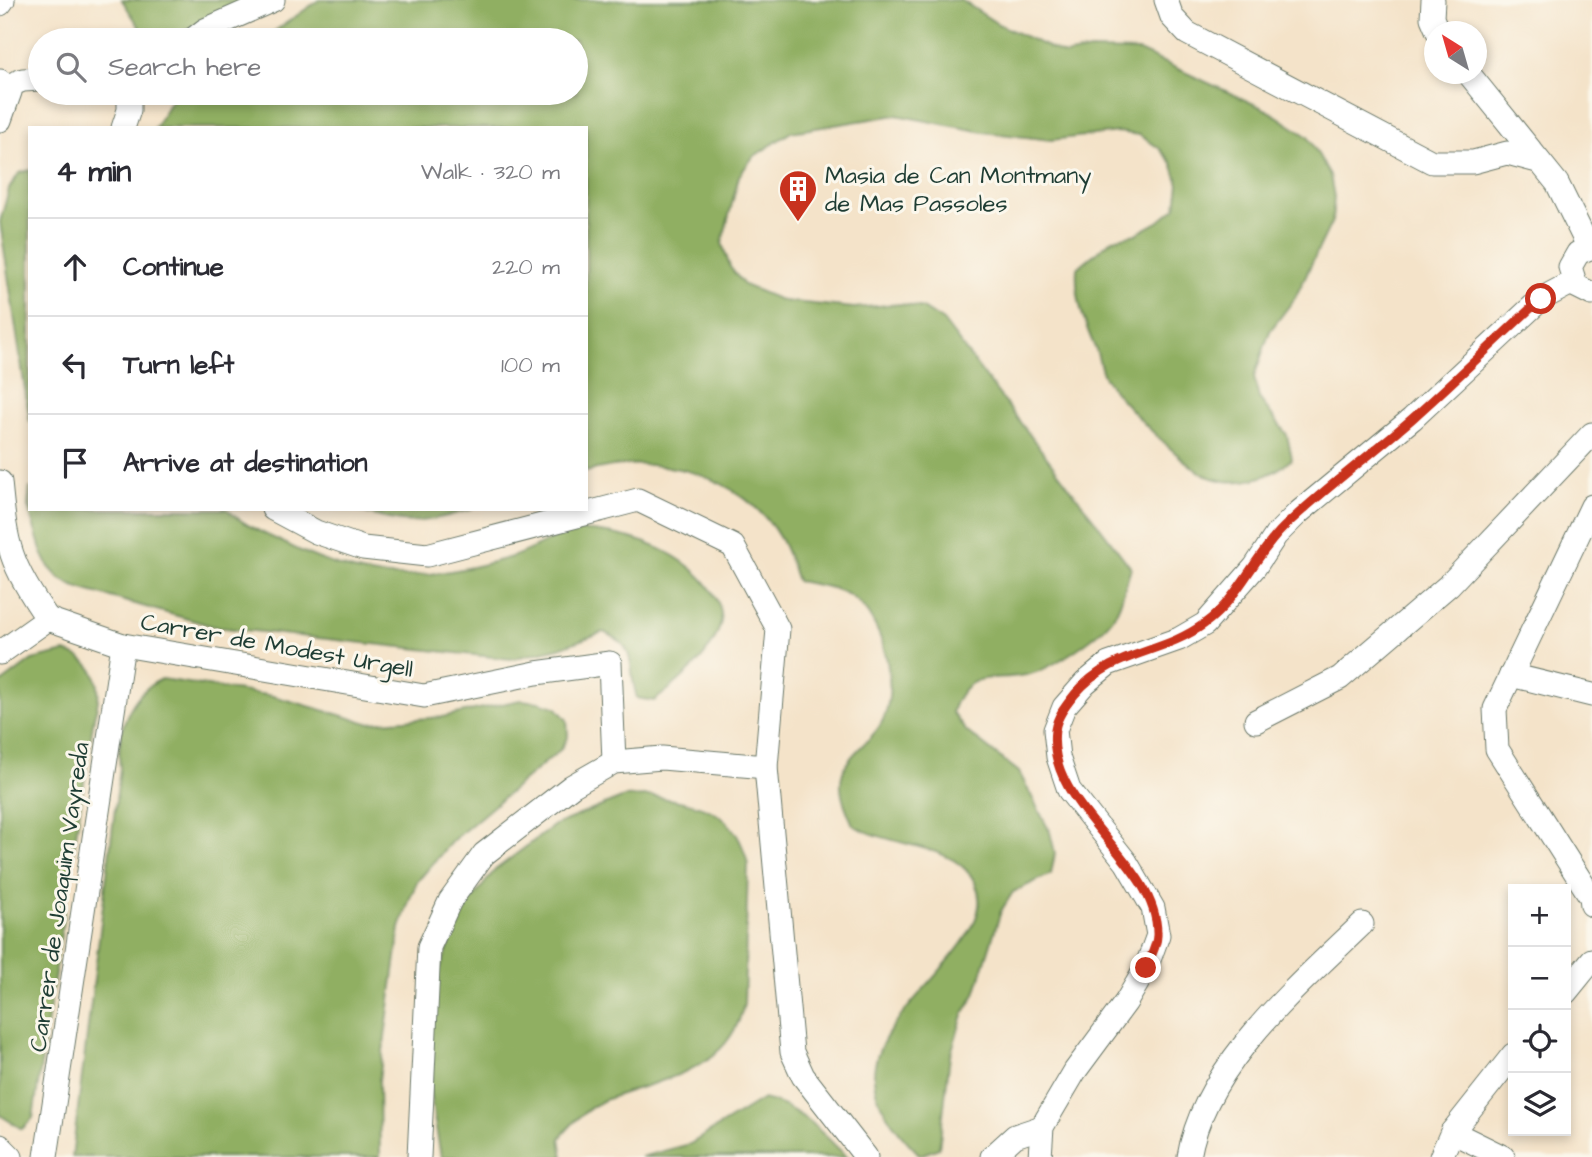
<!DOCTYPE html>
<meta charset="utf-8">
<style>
:root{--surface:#fff;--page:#f2f2f3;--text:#2b2b33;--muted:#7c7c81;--line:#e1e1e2}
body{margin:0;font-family:"Architects Daughter",sans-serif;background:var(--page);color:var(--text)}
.controls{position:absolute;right:21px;bottom:21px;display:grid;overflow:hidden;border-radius:0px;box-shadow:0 4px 10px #0003}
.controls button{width:63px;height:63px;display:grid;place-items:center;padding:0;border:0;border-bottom:2px solid var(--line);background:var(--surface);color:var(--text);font:35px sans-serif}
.compass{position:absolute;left:1424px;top:21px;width:63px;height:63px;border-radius:50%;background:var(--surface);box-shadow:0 4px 10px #0003;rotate:323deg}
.stop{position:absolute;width:21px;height:21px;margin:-16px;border:5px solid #c8321e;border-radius:50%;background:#fff}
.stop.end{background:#c8321e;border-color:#fff;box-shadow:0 2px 7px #0008}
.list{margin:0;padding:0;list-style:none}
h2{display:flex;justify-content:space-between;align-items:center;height:91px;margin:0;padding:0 28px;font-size:30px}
h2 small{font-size:23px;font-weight:400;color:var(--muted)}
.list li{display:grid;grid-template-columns:46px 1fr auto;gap:21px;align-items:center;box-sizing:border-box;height:98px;padding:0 28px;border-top:2px solid var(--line)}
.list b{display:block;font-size:26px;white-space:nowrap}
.list em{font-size:23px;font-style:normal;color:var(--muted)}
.icon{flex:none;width:38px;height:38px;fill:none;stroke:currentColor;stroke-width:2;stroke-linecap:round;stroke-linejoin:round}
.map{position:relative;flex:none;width:1592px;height:1157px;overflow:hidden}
.search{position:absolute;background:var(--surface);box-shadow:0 4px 10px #0003;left:28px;top:28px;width:560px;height:77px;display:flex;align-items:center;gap:18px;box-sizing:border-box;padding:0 24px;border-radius:38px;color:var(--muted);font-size:26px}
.panel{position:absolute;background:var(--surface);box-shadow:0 4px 10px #0003;left:28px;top:126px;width:560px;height:385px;border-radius:0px}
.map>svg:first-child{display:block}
.forest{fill:#90af62;stroke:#58764b;stroke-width:2}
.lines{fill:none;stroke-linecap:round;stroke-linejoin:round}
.minor-casing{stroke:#6a7768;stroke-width:25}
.minor{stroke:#fff;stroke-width:23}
.route{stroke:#c8321e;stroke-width:9}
.labels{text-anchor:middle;stroke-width:6;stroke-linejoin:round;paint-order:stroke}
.poi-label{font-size:24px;fill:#1f3d34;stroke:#fbf7ec;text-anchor:start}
.street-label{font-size:24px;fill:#1f3d34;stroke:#fbf7ec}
</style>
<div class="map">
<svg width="1592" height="1157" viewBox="0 0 1592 1157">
<rect width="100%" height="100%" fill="#fbf7ec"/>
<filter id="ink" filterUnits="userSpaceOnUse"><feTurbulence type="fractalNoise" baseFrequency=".0143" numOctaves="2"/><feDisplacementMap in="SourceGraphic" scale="14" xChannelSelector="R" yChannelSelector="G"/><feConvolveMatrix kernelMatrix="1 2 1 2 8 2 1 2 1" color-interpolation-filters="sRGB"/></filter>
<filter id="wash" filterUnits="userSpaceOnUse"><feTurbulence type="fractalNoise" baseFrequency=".00686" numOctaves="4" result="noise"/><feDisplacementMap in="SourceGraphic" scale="28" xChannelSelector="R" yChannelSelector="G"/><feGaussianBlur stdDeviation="1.57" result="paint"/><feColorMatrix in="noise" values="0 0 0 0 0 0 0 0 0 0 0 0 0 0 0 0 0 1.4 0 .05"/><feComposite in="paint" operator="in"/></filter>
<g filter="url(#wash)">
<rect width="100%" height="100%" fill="#f4e3c9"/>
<g class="forest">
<polygon points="122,0 248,0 166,40 148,40"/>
<path d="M 319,0 L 961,0 L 998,24 L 1065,55 L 1090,50 L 1139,51 L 1269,111 L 1308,137 L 1330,175 L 1334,197 L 1332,221 L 1295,298 L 1270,331 L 1254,377 L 1259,398 L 1287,435 L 1292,459 C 1271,478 1240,487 1212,478 C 1187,470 1118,400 1104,376 C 1100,368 1099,358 1096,350 C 1084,323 1075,298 1077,268 L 1113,239 L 1136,234 L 1158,222 L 1176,207 L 1179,184 L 1172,163 L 1159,148 L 1139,135 L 1118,132 L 1051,140 L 983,132 L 896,115 L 791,132 L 753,157 L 739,176 L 722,243 L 730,267 L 744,285 L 783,301 L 854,308 L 901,304 L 923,308 L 943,321 L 1131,568 C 1124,585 1123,604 1112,619 C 1098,637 1049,671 1026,675 C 990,682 967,668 952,712 L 966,731 L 1019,772 L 1050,832 L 1055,853 L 1051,874 L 1013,892 L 1001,911 L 975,994 L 963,1015 L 950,1056 L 939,1148 L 920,1155 C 901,1136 875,1107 874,1079 C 869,1006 1027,930 965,869 C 941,844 886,845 853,825 C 848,813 840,797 841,783 C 842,757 866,746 879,727 C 901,694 886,627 857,601 C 842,587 817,585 797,581 C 792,567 788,553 781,540 C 745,474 654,451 586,472 L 586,128 L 155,128 L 170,102 L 184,93 L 576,93 L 576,40 L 262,40 Z"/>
<polygon points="30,170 30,422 0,222 9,189 19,173"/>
<path d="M 30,487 L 30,509 L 227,509 C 244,526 266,534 286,544 C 312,557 343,569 371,574 C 409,581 470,569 508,558 C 536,550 561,528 593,531 C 638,536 686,553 712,591 C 717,600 723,611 721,621 C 715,653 679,682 654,701 L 637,698 C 627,667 639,645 603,632 L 559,648 L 511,659 L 216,627 L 75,587 L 60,579 L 49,567 L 42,553 L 28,507 Z"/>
<path d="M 354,509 L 473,509 C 419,524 408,527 354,509 Z"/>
<path d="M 65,652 C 98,661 104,687 94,717 L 33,1118 L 22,1129 L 0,1115 L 0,684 L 32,660 Z"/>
<path d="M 162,679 L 273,696 L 368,723 L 442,717 L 520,700 L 539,702 L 556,707 L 567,720 L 568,736 L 561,749 L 452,841 L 417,882 L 410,898 L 400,928 L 379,1080 L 380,1157 L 72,1157 L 120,768 C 116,733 128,694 162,679 Z"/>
<path d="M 648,796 C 701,804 736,808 748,865 L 744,1004 C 729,1072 665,1077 610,1098 C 589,1105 573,1122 560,1138 L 563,1157 L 441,1157 L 421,1041 L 437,976 L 463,911 L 495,870 L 555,825 L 624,797 Z"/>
<path d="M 763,1099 C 800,1107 821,1132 847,1157 L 641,1157 L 690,1144 Z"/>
</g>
</g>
<g filter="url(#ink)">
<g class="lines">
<defs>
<g id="minor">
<polyline points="1166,0 1172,17 1187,33 1432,162 1473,162 1507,153 1537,161"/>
<polyline points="1433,0 1432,18 1438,32"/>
<polyline points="0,4 3,0"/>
<polyline points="192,40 205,30 273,0"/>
<polyline points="1469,74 1557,183 1589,248"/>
<polyline points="0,81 10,92 0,120"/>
<polyline points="7,86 23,80 40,79"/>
<polyline points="123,128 129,110 129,93"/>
<polyline points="1592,247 1578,253 1570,267 1576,286 1592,294"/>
<path d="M 0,482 C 6,546 10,565 48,619"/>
<polyline points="1592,506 1495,709 1497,749 1591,897 1592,905"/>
<polyline points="273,509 316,532 363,548 427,555 638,500 733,546 778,629 766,767 792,1052 803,1076 866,1157"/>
<polyline points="48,619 123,645 424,696 536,673 610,663 614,762"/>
<polyline points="0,653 48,619"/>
<polyline points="1511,675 1592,695"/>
<polyline points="1256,721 1340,678 1449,585 1592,434"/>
<polyline points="1566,992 1592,960"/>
<polyline points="1452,1132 1503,1157"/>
<polyline points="0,1146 11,1157"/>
<polyline points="46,1157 123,645"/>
<polyline points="419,1157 429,947 450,901 484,854 572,786 614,762 662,758 766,767"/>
<polyline points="992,1157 1015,1136 1042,1127"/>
<polyline points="1040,1157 1042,1127 1075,1071 1126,1002 1146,968 1158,935 1153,908 1126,862 1069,790 1058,757 1055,730 1064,707 1085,683 1108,664 1179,639 1205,624 1255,567 1276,535 1298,513 1412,419 1541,299 1573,282"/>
<path d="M 1189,1157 C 1204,1065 1298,986 1362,924"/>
<polyline points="1441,1157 1452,1132 1513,1055"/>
</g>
</defs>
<use href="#minor" class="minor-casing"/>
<use href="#minor" class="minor"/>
</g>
</g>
<g class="lines" filter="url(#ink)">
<path class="route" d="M 1146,968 C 1150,958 1158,944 1157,933 C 1157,860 1045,808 1055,730 C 1057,716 1067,704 1075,694 C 1114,649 1160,656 1204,624 C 1239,599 1254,556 1284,527 C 1325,488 1371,455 1413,418 C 1457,379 1498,338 1541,299"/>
</g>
<defs>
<symbol id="building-pin" viewBox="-11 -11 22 30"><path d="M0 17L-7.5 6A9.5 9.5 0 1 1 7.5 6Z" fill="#c8321e" stroke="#fbf7ec"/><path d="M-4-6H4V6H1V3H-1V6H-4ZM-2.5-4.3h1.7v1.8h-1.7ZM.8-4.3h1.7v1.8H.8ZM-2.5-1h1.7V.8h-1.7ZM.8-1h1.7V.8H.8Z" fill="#fff"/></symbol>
</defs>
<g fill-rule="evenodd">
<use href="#building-pin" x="776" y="167" width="44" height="60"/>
</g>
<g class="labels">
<g class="poi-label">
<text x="825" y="183">Masia de Can Montmany<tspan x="825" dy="28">de Mas Passoles</tspan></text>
</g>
<g class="street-label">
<text transform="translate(277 645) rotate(10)" y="8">Carrer de Modest Urgell</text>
<text transform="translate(59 897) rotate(-82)" y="8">Carrer de Joaquim Vayreda</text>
</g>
</g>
</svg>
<div class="controls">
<button>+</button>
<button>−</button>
<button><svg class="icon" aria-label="locate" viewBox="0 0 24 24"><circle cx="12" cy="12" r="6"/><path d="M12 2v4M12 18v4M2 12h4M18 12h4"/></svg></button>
<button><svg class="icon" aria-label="layers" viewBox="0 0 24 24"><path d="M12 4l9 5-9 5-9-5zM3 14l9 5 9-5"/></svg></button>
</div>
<svg class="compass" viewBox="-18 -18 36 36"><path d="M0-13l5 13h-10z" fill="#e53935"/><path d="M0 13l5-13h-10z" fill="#7c7c81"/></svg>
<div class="stop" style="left:1541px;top:299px"></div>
<div class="stop end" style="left:1146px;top:968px"></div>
<div class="search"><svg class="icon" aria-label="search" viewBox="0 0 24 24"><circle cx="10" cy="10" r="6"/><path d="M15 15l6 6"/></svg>Search here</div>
<section class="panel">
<h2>4 min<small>Walk · 320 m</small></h2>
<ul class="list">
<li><svg class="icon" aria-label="ahead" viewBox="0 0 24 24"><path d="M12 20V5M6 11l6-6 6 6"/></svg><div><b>Continue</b></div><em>220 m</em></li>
<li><svg class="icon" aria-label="left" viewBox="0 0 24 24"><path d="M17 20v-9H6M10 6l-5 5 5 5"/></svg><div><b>Turn left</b></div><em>100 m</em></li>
<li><svg class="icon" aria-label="arrive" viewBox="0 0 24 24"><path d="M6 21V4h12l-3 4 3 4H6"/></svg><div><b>Arrive at destination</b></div></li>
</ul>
</section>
</div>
